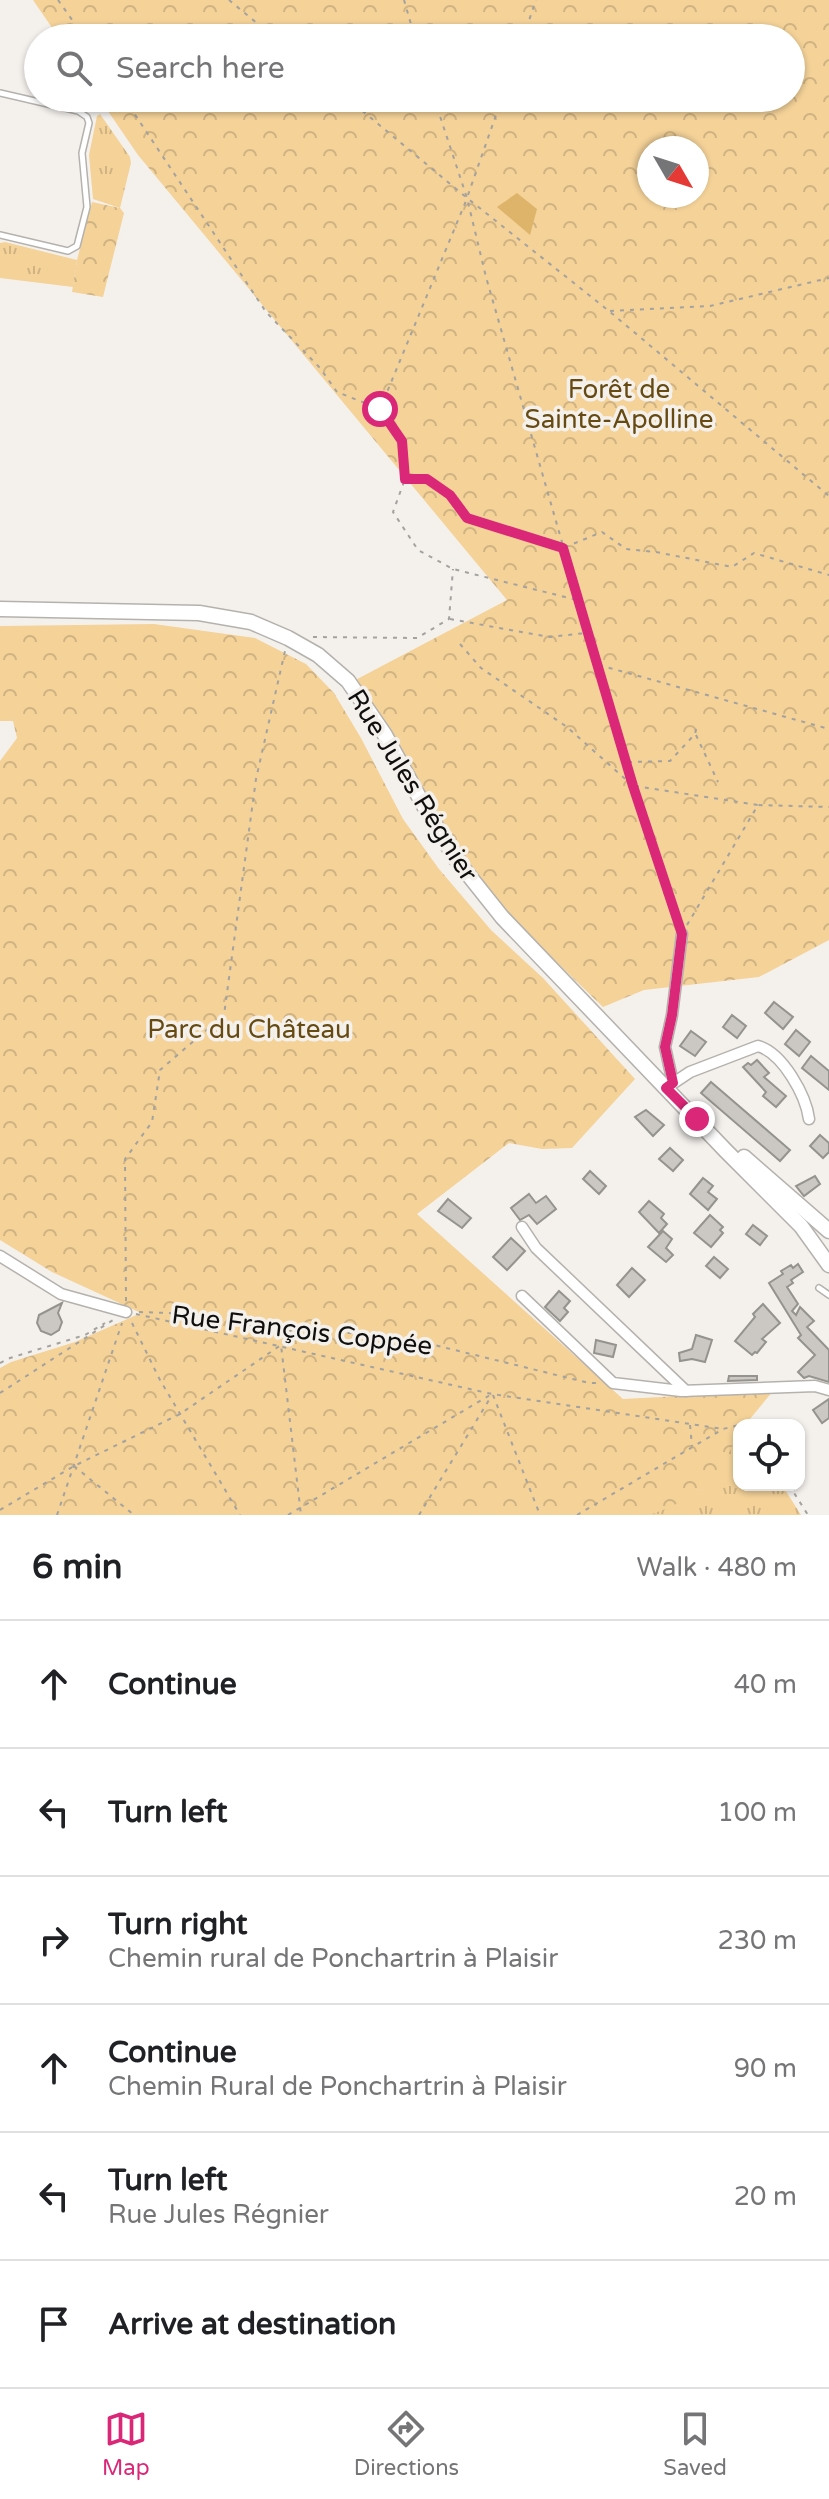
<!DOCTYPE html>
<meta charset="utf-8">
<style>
:root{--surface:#fff;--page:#f2f2f2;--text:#202124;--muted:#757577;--line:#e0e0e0;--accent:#db2777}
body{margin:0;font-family:"Varela Round",sans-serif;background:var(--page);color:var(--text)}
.controls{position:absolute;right:24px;bottom:24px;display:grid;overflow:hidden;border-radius:16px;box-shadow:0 2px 6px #0004}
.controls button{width:72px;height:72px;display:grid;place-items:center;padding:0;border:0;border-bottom:2px solid var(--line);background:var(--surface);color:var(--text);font:40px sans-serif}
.compass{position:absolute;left:637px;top:136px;width:72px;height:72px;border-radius:50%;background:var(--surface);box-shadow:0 2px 6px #0004;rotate:129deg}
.stop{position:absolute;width:24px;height:24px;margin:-18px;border:6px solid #db2777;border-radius:50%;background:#fff}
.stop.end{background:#db2777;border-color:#fff;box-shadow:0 2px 8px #0008}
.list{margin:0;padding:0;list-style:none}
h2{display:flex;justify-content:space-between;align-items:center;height:104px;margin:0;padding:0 32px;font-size:34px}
h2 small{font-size:26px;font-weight:400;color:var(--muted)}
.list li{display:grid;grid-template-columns:52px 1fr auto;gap:24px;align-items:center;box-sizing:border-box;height:128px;padding:0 32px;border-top:2px solid var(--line)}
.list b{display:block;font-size:30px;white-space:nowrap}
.list p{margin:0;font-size:26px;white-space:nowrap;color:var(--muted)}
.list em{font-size:26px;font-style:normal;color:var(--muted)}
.icon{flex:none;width:44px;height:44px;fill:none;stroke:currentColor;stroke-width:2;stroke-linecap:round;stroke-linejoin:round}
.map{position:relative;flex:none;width:829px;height:1515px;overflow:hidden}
.search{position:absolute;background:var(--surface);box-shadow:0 2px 6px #0004;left:24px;right:24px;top:24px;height:88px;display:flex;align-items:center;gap:20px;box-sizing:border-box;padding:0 28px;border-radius:44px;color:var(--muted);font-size:30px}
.sheet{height:872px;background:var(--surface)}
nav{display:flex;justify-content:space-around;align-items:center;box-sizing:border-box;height:112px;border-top:2px solid var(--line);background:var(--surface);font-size:22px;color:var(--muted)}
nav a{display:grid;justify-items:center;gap:4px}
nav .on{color:var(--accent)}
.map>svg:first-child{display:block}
.grass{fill:url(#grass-tufts)}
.forest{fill:url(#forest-crowns);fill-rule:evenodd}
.water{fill:#deb46b}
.building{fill:#cbc8c3;stroke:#95938e;stroke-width:2}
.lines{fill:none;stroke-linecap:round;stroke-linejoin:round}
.service-casing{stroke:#b5b2ae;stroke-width:8}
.minor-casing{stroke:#b5b2ae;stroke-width:13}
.tertiary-casing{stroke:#b5b2ae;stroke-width:17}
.path{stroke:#a4a29f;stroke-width:2;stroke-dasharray:4 6;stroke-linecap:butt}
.service{stroke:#fff;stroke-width:5}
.minor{stroke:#fff;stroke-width:10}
.tertiary{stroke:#fff;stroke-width:14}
.route{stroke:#db2777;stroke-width:10}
.labels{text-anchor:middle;stroke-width:7;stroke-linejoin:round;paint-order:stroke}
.park-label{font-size:26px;fill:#674a11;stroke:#f4f1ed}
.street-label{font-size:26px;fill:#100f0e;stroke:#f4f1ed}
</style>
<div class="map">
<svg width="829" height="1515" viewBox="0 0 829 1515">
<defs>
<pattern id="grass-tufts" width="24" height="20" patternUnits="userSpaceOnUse" patternTransform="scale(2)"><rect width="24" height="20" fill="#f4d298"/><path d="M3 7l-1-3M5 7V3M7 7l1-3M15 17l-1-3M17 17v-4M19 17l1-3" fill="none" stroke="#d0b382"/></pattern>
<pattern id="forest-crowns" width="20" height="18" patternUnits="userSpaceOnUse" patternTransform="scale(2)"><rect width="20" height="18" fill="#f4d298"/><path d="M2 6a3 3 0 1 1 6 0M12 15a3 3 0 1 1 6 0" fill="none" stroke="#d0b382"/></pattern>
</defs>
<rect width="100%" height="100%" fill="#f4f1ed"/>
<g class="grass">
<polygon points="100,114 130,157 131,163 120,208 93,199 89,155 97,116"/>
<polygon points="5,242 77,260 73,287 0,278 0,243"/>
<polygon points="739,1435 739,1485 782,1485 801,1515 648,1515 700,1490 722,1463"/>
</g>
<g class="forest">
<path d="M 33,0 L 829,0 L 829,940 L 759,977 L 644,990 L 603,1007 L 490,898 L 437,825 L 344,686 L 507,600 L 138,155 L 99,98 L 791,98 L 791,38 L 59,38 ZM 649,148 L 697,148 L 697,196 L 649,196 Z"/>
<polygon points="92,202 120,208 124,213 103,297 72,292 77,260"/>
<path d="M 154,624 L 255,638 L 306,664 L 334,693 L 361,738 L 403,819 L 439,869 L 491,930 L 543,978 L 635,1079 L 572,1148 L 542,1149 L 509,1143 L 417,1214 L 623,1399 L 773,1391 L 745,1425 L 739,1425 C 739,1442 714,1479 700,1490 C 689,1499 661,1512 648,1515 L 0,1515 L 0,1368 L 11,1362 L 75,1342 L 141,1313 L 52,1272 L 0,1240 L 0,761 L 17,738 L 13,721 L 0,721 L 0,626 Z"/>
</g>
<polygon class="water" points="517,193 537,209 530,235 497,207"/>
<g class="building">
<polygon points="774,1002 793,1017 783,1029 765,1013"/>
<polygon points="732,1015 746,1026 737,1038 723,1027"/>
<polygon points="796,1030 810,1042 799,1056 785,1044"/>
<polygon points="691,1031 706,1042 695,1056 680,1046"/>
<polygon points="811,1056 829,1071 829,1090 802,1068"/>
<polygon points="757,1060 769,1073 764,1077 786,1096 776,1107 763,1096 766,1092 743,1067 748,1063 751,1065"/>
<polygon points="711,1082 790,1150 780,1161 701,1093"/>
<polygon points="646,1110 664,1125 653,1136 635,1117"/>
<polygon points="820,1135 829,1143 829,1152 823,1158 810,1146"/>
<polygon points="670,1148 683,1160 673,1171 659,1159"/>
<polygon points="590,1171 606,1186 599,1194 583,1179"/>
<polygon points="815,1176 820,1184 804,1196 796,1186"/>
<polygon points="703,1178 713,1186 708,1192 717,1199 708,1210 690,1194"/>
<polygon points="529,1194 536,1203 546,1196 556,1209 537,1224 529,1215 520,1220 511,1208"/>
<polygon points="448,1199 471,1218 462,1228 438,1211"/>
<polygon points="649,1201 664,1214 661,1218 667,1224 659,1233 639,1212"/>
<polygon points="710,1215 723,1227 720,1230 723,1233 711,1247 694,1233"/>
<polygon points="753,1225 767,1236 760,1245 746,1234"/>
<polygon points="663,1231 672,1239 666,1248 673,1255 666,1262 648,1247"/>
<polygon points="511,1238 525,1251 507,1270 493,1257"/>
<polygon points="714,1257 728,1269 720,1278 706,1266"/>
<polygon points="798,1264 803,1272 791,1280 793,1283 787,1287 798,1304 792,1311 796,1315 800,1307 814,1321 807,1327 829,1350 829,1382 809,1376 804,1378 798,1372 815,1355 798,1338 801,1335 769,1283 783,1274 781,1271 791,1265 793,1268"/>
<polygon points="632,1268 645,1280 629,1297 617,1285"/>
<polygon points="559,1291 570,1301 564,1308 568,1312 560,1321 545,1307"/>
<polygon points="62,1303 58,1313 62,1322 59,1330 51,1335 41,1331 37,1323 39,1315"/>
<polygon points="763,1304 780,1323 762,1339 766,1342 757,1353 755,1352 752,1355 735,1341 755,1317 753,1314"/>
<polygon points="696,1335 712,1340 705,1362 692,1359 680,1361 679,1353 692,1349"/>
<polygon points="596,1340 616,1345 613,1357 594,1353"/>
<polygon points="729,1376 757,1376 757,1380 728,1381"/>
<polygon points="829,1399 829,1418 822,1423 813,1410"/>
</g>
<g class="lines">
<defs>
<g id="service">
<polyline points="0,93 78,111 87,117 89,123 82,153 87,207 77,246 68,251 0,235"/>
<polyline points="819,1288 829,1295"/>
</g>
<g id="minor">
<polyline points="673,1083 665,1047 672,1015 682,934"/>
<path d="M 666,1088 L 690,1072 L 758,1046 C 783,1053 806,1096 809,1119"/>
<polyline points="522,1227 536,1248 686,1391"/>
<polyline points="0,1256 61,1294 126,1312"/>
<polyline points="522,1296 613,1383 681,1391 815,1386 829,1390"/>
</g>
<g id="tertiary">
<polyline points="0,609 199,613 251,622 288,638 318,655 348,681 385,735 424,806 455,858 502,917 726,1151 801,1226 829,1265"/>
<polyline points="744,1157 829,1231"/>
</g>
</defs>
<use href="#service" class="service-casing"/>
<use href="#minor" class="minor-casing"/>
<use href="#tertiary" class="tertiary-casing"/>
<g class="path">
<polyline points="58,0 85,38"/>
<polyline points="229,0 275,38"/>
<polyline points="404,0 415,38"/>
<polyline points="523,38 536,0"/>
<polyline points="124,98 266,312 320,368 337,392 380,409 402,441 405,479 393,512 418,550 453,569 577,600"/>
<polyline points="347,98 467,198 609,311 829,496"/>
<polyline points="434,98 467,198 486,277 588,633 633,786 678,922"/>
<polyline points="468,195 502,98"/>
<polyline points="610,311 710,306 829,278"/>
<polyline points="380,409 466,201"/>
<polyline points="406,479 427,479 450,495 467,518 563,548 602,532 626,549 656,552 732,567 754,553 829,575"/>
<polyline points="450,619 549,637 586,633"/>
<polyline points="313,637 417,638 449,619 453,569"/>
<polyline points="460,644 481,668 567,727 632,785"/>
<polyline points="599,665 829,729"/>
<polyline points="607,693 617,696"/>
<polyline points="696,735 718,782"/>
<polyline points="628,762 670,761 695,734 697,724"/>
<polyline points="635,786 758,805"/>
<polyline points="687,925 758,805 829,807"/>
<polyline points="126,1301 125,1159 152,1122 160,1070 224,1015 256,779 285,651"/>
<polyline points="139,1312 169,1313 293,1331 377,1334 422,1342 589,1383 598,1383"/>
<polyline points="136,1314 492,1394 723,1429"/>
<polyline points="132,1323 160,1380 240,1515"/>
<polyline points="0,1363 10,1358 85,1335 105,1323"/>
<polyline points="0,1393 113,1320"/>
<polyline points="493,1395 540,1515"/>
<polyline points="690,1425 692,1446"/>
<polyline points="740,1425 750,1423 751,1425"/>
<polyline points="74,1466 134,1515"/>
<polyline points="789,1485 808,1515"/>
<polyline points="0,1510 74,1466 180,1414 281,1345 301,1515"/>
<polyline points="57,1515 122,1323"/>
<polyline points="288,1515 490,1395"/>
<polyline points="419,1515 492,1395"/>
<polyline points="577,1515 723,1429 739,1425"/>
</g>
<use href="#service" class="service"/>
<use href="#minor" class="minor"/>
<use href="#tertiary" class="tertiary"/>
</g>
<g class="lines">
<polyline class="route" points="380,409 402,441 405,479 427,479 450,495 467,518 563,548 633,786 682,934 672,1015 665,1047 673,1083 666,1088 697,1119"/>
</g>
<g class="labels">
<g class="park-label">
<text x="619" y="398">Forêt de<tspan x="619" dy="30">Sainte-Apolline</tspan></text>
<text x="249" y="1038">Parc du Château</text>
</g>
<g class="street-label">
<text transform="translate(413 785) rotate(58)" y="9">Rue Jules Régnier</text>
<text transform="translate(302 1330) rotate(7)" y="9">Rue François Coppée</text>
</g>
</g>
</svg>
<div class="controls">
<button><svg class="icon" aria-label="locate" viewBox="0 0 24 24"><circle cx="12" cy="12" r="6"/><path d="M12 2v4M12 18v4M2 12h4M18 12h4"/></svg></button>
</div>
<svg class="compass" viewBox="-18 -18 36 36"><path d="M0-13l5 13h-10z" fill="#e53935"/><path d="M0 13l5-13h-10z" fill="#757577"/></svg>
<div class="stop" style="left:380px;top:409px"></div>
<div class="stop end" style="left:697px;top:1119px"></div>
<div class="search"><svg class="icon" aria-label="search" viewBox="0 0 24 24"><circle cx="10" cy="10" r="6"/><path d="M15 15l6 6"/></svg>Search here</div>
</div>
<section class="sheet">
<h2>6 min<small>Walk · 480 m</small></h2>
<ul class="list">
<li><svg class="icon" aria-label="ahead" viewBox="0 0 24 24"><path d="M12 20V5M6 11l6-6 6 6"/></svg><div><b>Continue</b></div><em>40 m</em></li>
<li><svg class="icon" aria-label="left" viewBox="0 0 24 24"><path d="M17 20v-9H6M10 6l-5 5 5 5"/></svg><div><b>Turn left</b></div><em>100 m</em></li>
<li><svg class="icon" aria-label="right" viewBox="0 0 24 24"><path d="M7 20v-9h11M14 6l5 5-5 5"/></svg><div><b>Turn right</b><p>Chemin rural de Ponchartrin à Plaisir</p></div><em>230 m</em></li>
<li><svg class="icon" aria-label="ahead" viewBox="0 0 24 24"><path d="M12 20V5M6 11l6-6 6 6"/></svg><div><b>Continue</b><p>Chemin Rural de Ponchartrin à Plaisir</p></div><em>90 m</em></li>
<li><svg class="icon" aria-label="left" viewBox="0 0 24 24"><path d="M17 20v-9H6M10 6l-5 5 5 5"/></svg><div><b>Turn left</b><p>Rue Jules Régnier</p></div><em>20 m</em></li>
<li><svg class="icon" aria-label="arrive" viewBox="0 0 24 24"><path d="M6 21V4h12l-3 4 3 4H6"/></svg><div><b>Arrive at destination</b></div></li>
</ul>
</section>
<nav>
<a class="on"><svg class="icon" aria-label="map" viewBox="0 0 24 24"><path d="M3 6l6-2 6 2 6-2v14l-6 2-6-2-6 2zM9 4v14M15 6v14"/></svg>Map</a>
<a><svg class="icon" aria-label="directions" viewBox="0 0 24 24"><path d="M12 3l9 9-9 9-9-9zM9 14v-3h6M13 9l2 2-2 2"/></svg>Directions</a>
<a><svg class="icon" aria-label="saved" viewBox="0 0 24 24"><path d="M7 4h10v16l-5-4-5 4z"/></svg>Saved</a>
</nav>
